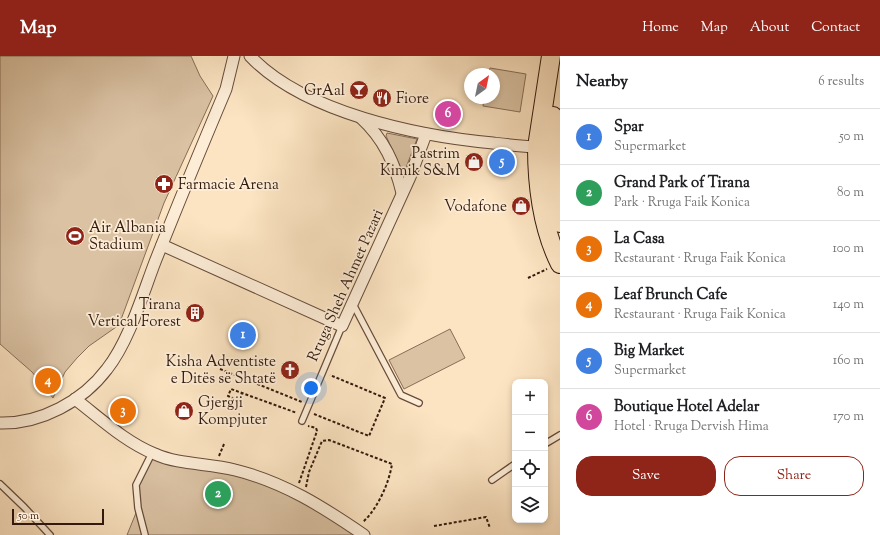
<!DOCTYPE html>
<meta charset="utf-8">
<style>
:root{--surface:#fff;--page:#f2f2f2;--text:#202124;--muted:#757577;--line:#e0e0e0;--accent:#8f2418}
body{margin:0;font-family:"Sorts Mill Goudy",serif;background:var(--page);color:var(--text)}
.controls{position:absolute;right:12px;bottom:12px;display:grid;overflow:hidden;border-radius:8px;box-shadow:0 2px 6px #0003}
.controls button{width:36px;height:36px;display:grid;place-items:center;padding:0;border:0;border-bottom:1px solid var(--line);background:var(--surface);color:var(--text);font:20px sans-serif}
.compass{position:absolute;left:464px;top:12px;width:36px;height:36px;border-radius:50%;background:var(--surface);box-shadow:0 2px 6px #0003;rotate:33deg}
.scale{position:absolute;left:12px;bottom:10px;width:92px;box-sizing:border-box;padding-left:4px;border:2px solid #341a0e;border-top:0;font-size:11px;line-height:14px;white-space:nowrap;color:#341a0e;-webkit-text-stroke:3px #fdedd7;paint-order:stroke}
.you{position:absolute;left:311px;top:332px;width:14px;height:14px;margin:-10px;border:3px solid #fff;border-radius:50%;background:#1a73e8;box-shadow:0 0 0 6px #1a73e833}
.badge{display:grid;place-items:center;width:26px;height:26px;border-radius:50%;background:var(--accent);color:#fff;font-size:13px;font-weight:700}
.pin{position:absolute;translate:-50% -50%;border:2px solid #fff;box-shadow:0 1px 4px #0006}
.list{margin:0;padding:0;list-style:none}
h2{display:flex;justify-content:space-between;align-items:center;height:52px;margin:0;padding:0 16px;font-size:17px}
h2 small{font-size:13px;font-weight:400;color:var(--muted)}
.list li{display:grid;grid-template-columns:26px 1fr auto;gap:12px;align-items:center;box-sizing:border-box;height:56px;padding:0 16px;border-top:1px solid var(--line)}
.list b{display:block;font-size:15px;white-space:nowrap}
.list p{margin:0;font-size:13px;white-space:nowrap;color:var(--muted)}
.list em{font-size:13px;font-style:normal;color:var(--muted)}
.actions{display:flex;gap:8px;padding:12px 16px}
.actions a{flex:1;padding:9px 0;border:1px solid var(--accent);border-radius:16px;text-align:center;font-size:14px;color:var(--accent)}
.actions .main{background:var(--accent);color:#fff}
.icon{flex:none;width:22px;height:22px;fill:none;stroke:currentColor;stroke-width:2;stroke-linecap:round;stroke-linejoin:round}
.map{position:relative;flex:none;width:560px;height:479px;overflow:hidden}
header{display:flex;align-items:center;gap:24px;box-sizing:border-box;height:56px;padding:0 20px;background:var(--accent);color:#fff}
header strong{font-size:19px}
nav{display:flex;gap:22px;margin-inline-start:auto;font-size:14px}
main{display:flex}
aside{flex:1;background:var(--surface)}
.map>svg:first-child{display:block}
.green{fill:#dac2a3;stroke:#876e58}
.lines{fill:none;stroke-linecap:round;stroke-linejoin:round}
.service-casing{stroke:#664c3b;stroke-width:8}
.minor-casing{stroke:#664c3b;stroke-width:13}
.primary-casing{stroke:#341a0e;stroke-width:20}
.path{stroke:#341a0e;stroke-width:2;stroke-dasharray:3 2;stroke-linecap:butt}
.service{stroke:#fdedd7;stroke-width:5.5}
.minor{stroke:#fdedd7;stroke-width:11}
.primary{stroke:#fce4c2;stroke-width:18}
.labels{text-anchor:middle;stroke-width:3.5;stroke-linejoin:round;paint-order:stroke}
.poi-label{font-size:15px;fill:#341a0e;stroke:#fdedd7;text-anchor:end}
.street-label{font-size:15px;fill:#341a0e;stroke:#fdedd7}
</style>
<header>
<strong>Map</strong>
<nav><a>Home</a><a>Map</a><a>About</a><a>Contact</a></nav>
</header>
<main>
<div class="map">
<svg width="560" height="479" viewBox="0 0 560 479">
<rect width="100%" height="100%" fill="#fce4c2"/>
<filter id="stains"><feTurbulence type="fractalNoise" baseFrequency=".005" numOctaves="4"/><feColorMatrix values="0 0 0 0 .2 0 0 0 0 .09 0 0 0 0 .02 0 0 0 .5 -.17"/></filter>
<radialGradient id="worn" r=".72"><stop offset=".6" stop-color="#630" stop-opacity="0"/><stop offset="1" stop-color="#630" stop-opacity=".3"/></radialGradient>
<g class="green">
<polygon points="0,0 191,0 200,20 213,40 164,147 119,269 89,290 77,302 65,316 53,342 32,316 0,288"/>
<polygon points="490,12 526,18 520,56 483,50 484,42 494,42 494,18 488,18"/>
<polygon points="387,77 417,83 405,114 401,113 400,110 386,80"/>
<polygon points="450,273 465,302 404,333 389,304"/>
<polygon points="152,397 261,421 364,479 127,479 138,452 136,429"/>
</g>
<g class="lines">
<defs>
<g id="service">
<polyline points="353,248 401,339 419,347"/>
<polyline points="302,365 342,270"/>
<polyline points="545,388 560,379"/>
<polyline points="492,424 515,408"/>
<polyline points="0,428 24,451 50,479"/>
<polyline points="145,479 138,452 136,429 152,397"/>
</g>
<g id="minor">
<path d="M 250,0 C 304,57 418,80 493,87 C 510,89 526,91 542,91"/>
<path d="M 361,62 C 384,83 395,108 402,137"/>
<polyline points="162,189 342,270 410,121 426,78"/>
<path d="M 75,343 C 100,362 125,386 155,398 C 179,409 209,407 235,414 C 284,426 323,451 364,479"/>
<path d="M 0,367 C 41,368 83,345 107,313 C 129,285 142,240 155,206 C 178,148 202,90 226,33 L 234,0"/>
</g>
<g id="primary">
<path d="M 551,0 L 537,91 C 537,131 542,172 560,208"/>
<polyline points="553,60 551,105 560,167"/>
</g>
</defs>
<use href="#service" class="service-casing"/>
<use href="#minor" class="minor-casing"/>
<use href="#primary" class="primary-casing"/>
<g class="path">
<polyline points="528,222 547,213"/>
<polyline points="220,313 302,346"/>
<polyline points="239,345 228,340 231,333 297,357"/>
<polyline points="238,348 242,337"/>
<polyline points="314,358 369,380 385,342 330,319"/>
<polyline points="219,400 224,388"/>
<polyline points="299,427 317,375 316,372 308,370"/>
<path d="M 306,431 L 309,416 L 322,385 L 329,384 L 392,408 C 389,427 378,452 363,466"/>
<polyline points="434,470 486,461 490,472"/>
</g>
<use href="#service" class="service"/>
<use href="#minor" class="minor"/>
<use href="#primary" class="primary"/>
</g>
<defs>
<symbol id="bar-disc" viewBox="-11 -11 22 22"><circle r="9.5" fill="#8f2418" stroke="#fdedd7"/><path d="M-6-5H6L.8 .8V4.5H3.5V6h-7V4.5H-.8V.8Z" fill="#fff"/></symbol>
<symbol id="restaurant-disc" viewBox="-11 -11 22 22"><circle r="9.5" fill="#8f2418" stroke="#fdedd7"/><path d="M-5-6h1v4h1v-4h1v4h1v-4h1v5L-1.5 .5V6h-2V.5L-5-1ZM5-6V6H3V1.5H1.5Q1.5-4 5-6Z" fill="#fff"/></symbol>
<symbol id="shop-disc" viewBox="-11 -11 22 22"><circle r="9.5" fill="#8f2418" stroke="#fdedd7"/><path d="M-5-2.5h2.3a2.7 3.5 0 0 1 5.4 0H5L5.5 6h-11ZM-1.5-2.5h3a1.5 2.3 0 0 0-3 0Z" fill="#fff"/></symbol>
<symbol id="pharmacy-disc" viewBox="-11 -11 22 22"><circle r="9.5" fill="#8f2418" stroke="#fdedd7"/><path d="M-2-6h4v4h4v4h-4v4h-4v-4h-4v-4h4Z" fill="#fff"/></symbol>
<symbol id="stadium-disc" viewBox="-11 -11 22 22"><circle r="9.5" fill="#8f2418" stroke="#fdedd7"/><path d="M0-5a6.5 5 0 1 0 0 10a6.5 5 0 1 0 0-10ZM-3.5-1.8h7v3.6h-7Z" fill="#fff"/></symbol>
<symbol id="building-disc" viewBox="-11 -11 22 22"><circle r="9.5" fill="#8f2418" stroke="#fdedd7"/><path d="M-4-6H4V6H1V3H-1V6H-4ZM-2.5-4.3h1.7v1.8h-1.7ZM.8-4.3h1.7v1.8H.8ZM-2.5-1h1.7V.8h-1.7ZM.8-1h1.7V.8H.8Z" fill="#fff"/></symbol>
<symbol id="church-disc" viewBox="-11 -11 22 22"><circle r="9.5" fill="#8f2418" stroke="#fdedd7"/><path d="M-1.2-6h2.4v3.5h3.3v2.4h-3.3V6h-2.4V-.1h-3.3v-2.4h3.3Z" fill="#fff"/></symbol>
</defs>
<g fill-rule="evenodd">
<use href="#bar-disc" x="348" y="23" width="22" height="22"/>
<use href="#restaurant-disc" x="371" y="31" width="22" height="22"/>
<use href="#shop-disc" x="463" y="95" width="22" height="22"/>
<use href="#pharmacy-disc" x="153" y="117" width="22" height="22"/>
<use href="#shop-disc" x="510" y="139" width="22" height="22"/>
<use href="#stadium-disc" x="64" y="169" width="22" height="22"/>
<use href="#building-disc" x="184" y="246" width="22" height="22"/>
<use href="#church-disc" x="279" y="303" width="22" height="22"/>
<use href="#shop-disc" x="173" y="344" width="22" height="22"/>
</g>
<g class="labels">
<g class="poi-label">
<text x="345" y="39">GrAal</text>
<text x="396" y="47" text-anchor="start">Fiore</text>
<text x="460" y="102">Pastrim<tspan x="460" dy="17">Kimik S&amp;M</tspan></text>
<text x="178" y="133" text-anchor="start">Farmacie Arena</text>
<text x="507" y="155">Vodafone</text>
<text x="89" y="176" text-anchor="start">Air Albania<tspan x="89" dy="17">Stadium</tspan></text>
<text x="181" y="253">Tirana<tspan x="181" dy="17">Vertical Forest</tspan></text>
<text x="276" y="310">Kisha Adventiste<tspan x="276" dy="17">e Ditës së Shtatë</tspan></text>
<text x="198" y="351" text-anchor="start">Gjergji<tspan x="198" dy="17">Kompjuter</tspan></text>
</g>
<g class="street-label">
<text transform="translate(345 229) rotate(-66)" y="5">Rruga Sheh Ahmet Pazari</text>
</g>
</g>
<rect width="100%" height="100%" filter="url(#stains)"/>
<rect width="100%" height="100%" fill="url(#worn)"/>
</svg>
<div class="controls">
<button>+</button>
<button>−</button>
<button><svg class="icon" aria-label="locate" viewBox="0 0 24 24"><circle cx="12" cy="12" r="6"/><path d="M12 2v4M12 18v4M2 12h4M18 12h4"/></svg></button>
<button><svg class="icon" aria-label="layers" viewBox="0 0 24 24"><path d="M12 4l9 5-9 5-9-5zM3 14l9 5 9-5"/></svg></button>
</div>
<svg class="compass" viewBox="-18 -18 36 36"><path d="M0-13l5 13h-10z" fill="#e53935"/><path d="M0 13l5-13h-10z" fill="#757577"/></svg>
<div class="scale">50 m</div>
<div class="you"></div>
<div class="pin badge" style="left:243px;top:279px;background:#3f7fe0">1</div>
<div class="pin badge" style="left:218px;top:438px;background:#2e9e5b">2</div>
<div class="pin badge" style="left:123px;top:355px;background:#e8710a">3</div>
<div class="pin badge" style="left:48px;top:325px;background:#e8710a">4</div>
<div class="pin badge" style="left:502px;top:106px;background:#3f7fe0">5</div>
<div class="pin badge" style="left:448px;top:58px;background:#d1479c">6</div>
</div>
<aside>
<h2>Nearby<small>6 results</small></h2>
<ul class="list">
<li><span class="badge" style="background:#3f7fe0">1</span><div><b>Spar</b><p>Supermarket</p></div><em>50 m</em></li>
<li><span class="badge" style="background:#2e9e5b">2</span><div><b>Grand Park of Tirana</b><p>Park · Rruga Faik Konica</p></div><em>80 m</em></li>
<li><span class="badge" style="background:#e8710a">3</span><div><b>La Casa</b><p>Restaurant · Rruga Faik Konica</p></div><em>100 m</em></li>
<li><span class="badge" style="background:#e8710a">4</span><div><b>Leaf Brunch Cafe</b><p>Restaurant · Rruga Faik Konica</p></div><em>140 m</em></li>
<li><span class="badge" style="background:#3f7fe0">5</span><div><b>Big Market</b><p>Supermarket</p></div><em>160 m</em></li>
<li><span class="badge" style="background:#d1479c">6</span><div><b>Boutique Hotel Adelar</b><p>Hotel · Rruga Dervish Hima</p></div><em>170 m</em></li>
</ul>
<div class="actions"><a class="main">Save</a><a>Share</a></div>
</aside>
</main>
